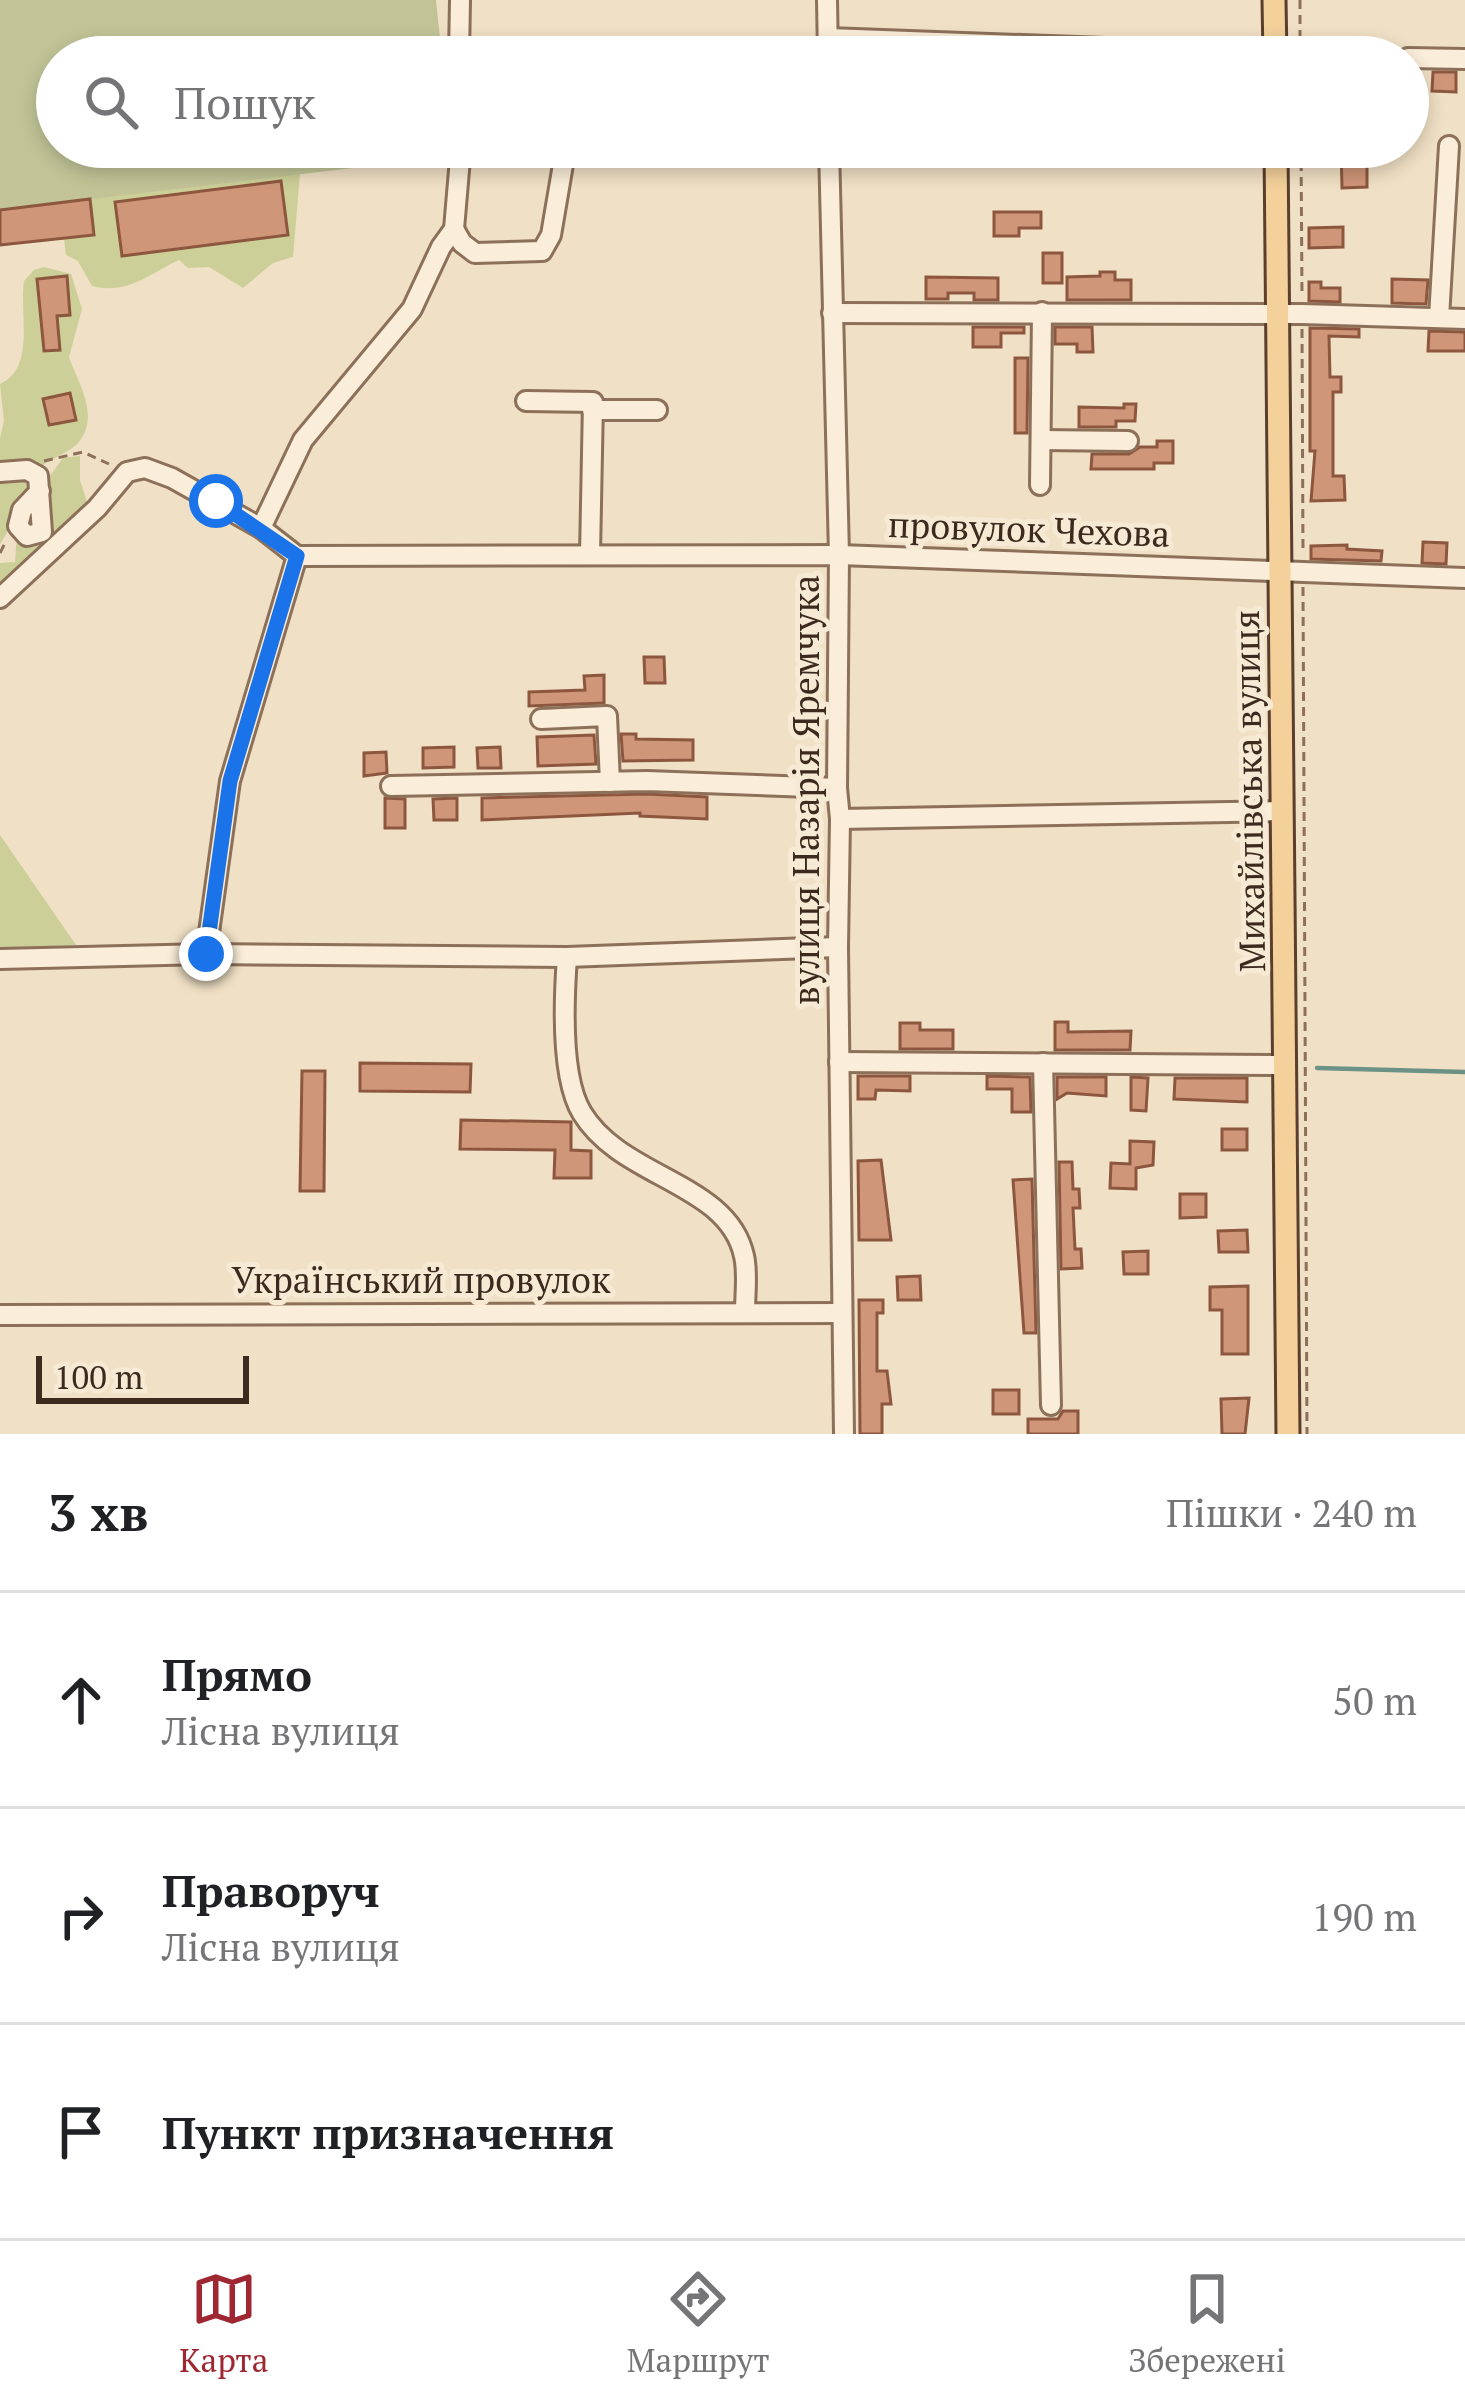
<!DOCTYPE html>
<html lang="uk">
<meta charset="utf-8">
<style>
:root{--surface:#fff;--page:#f2f2f2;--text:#202124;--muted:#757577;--line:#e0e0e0;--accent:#9e2732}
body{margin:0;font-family:"PT Serif",serif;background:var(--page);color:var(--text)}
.scale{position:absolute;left:36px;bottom:30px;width:213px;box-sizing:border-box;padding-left:12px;border:6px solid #3c2a1e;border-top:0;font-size:33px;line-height:42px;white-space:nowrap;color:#3c2a1e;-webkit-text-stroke:9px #f7ead5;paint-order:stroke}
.stop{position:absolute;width:36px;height:36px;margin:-27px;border:9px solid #1a73e8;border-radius:50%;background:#fff}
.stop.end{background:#1a73e8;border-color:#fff;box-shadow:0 3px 12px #0008}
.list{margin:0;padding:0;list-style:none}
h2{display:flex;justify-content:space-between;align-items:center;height:156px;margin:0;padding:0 48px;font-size:51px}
h2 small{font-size:39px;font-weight:400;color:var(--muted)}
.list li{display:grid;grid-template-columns:78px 1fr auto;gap:36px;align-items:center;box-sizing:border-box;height:216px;padding:0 48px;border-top:3px solid var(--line)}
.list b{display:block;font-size:45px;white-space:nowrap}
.list p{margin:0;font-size:39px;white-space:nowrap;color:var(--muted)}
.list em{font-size:39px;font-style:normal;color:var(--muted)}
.icon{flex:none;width:66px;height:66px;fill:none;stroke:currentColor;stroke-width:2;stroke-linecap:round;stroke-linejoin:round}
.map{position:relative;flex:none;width:1465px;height:1434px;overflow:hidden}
.search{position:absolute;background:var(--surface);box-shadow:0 6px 18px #0003;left:36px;right:36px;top:36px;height:132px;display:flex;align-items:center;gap:30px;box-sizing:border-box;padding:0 42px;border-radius:66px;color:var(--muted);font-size:45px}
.sheet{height:804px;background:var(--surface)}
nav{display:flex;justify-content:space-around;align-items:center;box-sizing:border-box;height:168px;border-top:3px solid var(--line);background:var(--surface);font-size:33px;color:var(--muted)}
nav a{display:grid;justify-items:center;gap:6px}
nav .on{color:var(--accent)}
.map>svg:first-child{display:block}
.green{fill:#cdcf98;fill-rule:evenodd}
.cemetery{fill:#c2c497}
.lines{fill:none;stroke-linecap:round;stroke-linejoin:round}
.stream{stroke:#6c9286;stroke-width:4.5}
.building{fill:#d09679;stroke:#8c573e;stroke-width:3}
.minor-casing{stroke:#8c705a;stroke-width:24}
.major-casing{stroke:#5a3f2e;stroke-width:27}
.path{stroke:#8c705a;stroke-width:3;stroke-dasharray:9 6;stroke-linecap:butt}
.minor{stroke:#faedd9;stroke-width:18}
.major{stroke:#f4d19b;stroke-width:21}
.route{stroke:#1a73e8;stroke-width:15}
.labels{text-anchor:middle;stroke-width:10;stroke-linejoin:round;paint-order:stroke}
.street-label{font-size:36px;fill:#3c2a1e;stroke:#f7ead5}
</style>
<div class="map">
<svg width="1465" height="1434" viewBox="0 0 1465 1434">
<rect width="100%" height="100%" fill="#f0e0c5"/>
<g class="green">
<path d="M 301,162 L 293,257 L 273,263 L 243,288 L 209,267 L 188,268 L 179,260 C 149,274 128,295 92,286 L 78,261 L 66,255 L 64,238 L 94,235 L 90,199 L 0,210 L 0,196 ZM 282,181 L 288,235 L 121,255 L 115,202 Z"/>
<path d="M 44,267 L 71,274 L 82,309 L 69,357 C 77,381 99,413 81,439 C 75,450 52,458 42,466 L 38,482 L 0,544 L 0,438 L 4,421 L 0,384 C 36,368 19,314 24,281 L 34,270 Z"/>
<polygon points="80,456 80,480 87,502 0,585 0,563 15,562 17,534 34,541 44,484 63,458"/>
<polygon points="0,835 76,945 0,949"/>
</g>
<polygon class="cemetery" points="0,0 436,0 442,57 57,57 57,147 452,147 453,156 0,210"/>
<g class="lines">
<polyline class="stream" points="1317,1068 1465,1072"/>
</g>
<g class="building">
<polygon points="1433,72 1456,72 1456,92 1432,91"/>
<polygon points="1341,147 1367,147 1367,187 1342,188"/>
<polygon points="281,181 288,235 122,256 115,202"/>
<polygon points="90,199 94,235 0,245 0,210"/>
<polygon points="994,212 1041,212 1041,228 1019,228 1019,236 994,236"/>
<polygon points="1343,227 1343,247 1309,248 1309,228"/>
<rect x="1043" y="253" width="19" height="30"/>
<polygon points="1100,272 1115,272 1115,280 1131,280 1131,300 1067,300 1067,277 1100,276"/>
<polygon points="67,276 70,315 57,316 60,350 44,351 37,279"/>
<polygon points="926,277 998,278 998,300 974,300 974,293 948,293 948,299 926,299"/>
<polygon points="1392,279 1428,280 1426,304 1392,303"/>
<polygon points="1309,282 1321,282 1321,288 1340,288 1340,302 1309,301"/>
<polygon points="973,327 1024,327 1024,333 1001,333 1001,347 973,347"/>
<polygon points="1055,327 1092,327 1093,352 1077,352 1077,344 1055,344"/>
<polygon points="1310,328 1359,329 1359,337 1329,336 1330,377 1341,377 1341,392 1333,392 1333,476 1344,476 1345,500 1311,501 1315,451 1310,451"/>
<polygon points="1429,331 1465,332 1465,351 1428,351"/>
<polygon points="1015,358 1028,358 1027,433 1015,433"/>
<polygon points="70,393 76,420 49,425 43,399"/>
<polygon points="1124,404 1136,404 1135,421 1116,421 1116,427 1079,427 1079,407 1124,408"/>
<polygon points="1157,441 1173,441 1173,463 1154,463 1154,469 1091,469 1092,454 1129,454 1140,447 1157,447"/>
<polygon points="1423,542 1447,543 1446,564 1422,563"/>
<polygon points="1347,545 1347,549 1382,551 1381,561 1311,559 1311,546"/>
<polygon points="644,657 664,657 665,683 645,683"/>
<polygon points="604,675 604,703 529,706 529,692 585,690 584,676"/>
<polygon points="621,734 636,734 636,739 693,740 693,760 623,761"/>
<polygon points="594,735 596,764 538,766 537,737"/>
<polygon points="454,747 454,767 423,768 423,748"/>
<polygon points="500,747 501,768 478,768 477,748"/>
<polygon points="386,752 387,773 364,776 364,753"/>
<polygon points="647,794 707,797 707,819 640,816 640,813 482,820 482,798"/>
<polygon points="385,798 405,799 405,828 385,828"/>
<polygon points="457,798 457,820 434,820 433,799"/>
<polygon points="1055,1022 1068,1022 1068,1032 1131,1031 1130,1050 1055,1050"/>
<polygon points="900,1023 920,1023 920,1030 953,1030 953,1049 900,1049"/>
<polygon points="360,1063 471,1064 470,1092 360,1091"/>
<polygon points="302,1071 325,1071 324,1191 300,1191"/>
<polygon points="858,1076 910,1076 910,1091 876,1090 875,1099 858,1099"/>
<polygon points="987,1076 1030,1077 1031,1112 1012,1112 1012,1089 987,1089"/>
<polygon points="1057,1077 1106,1077 1106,1096 1067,1093 1057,1099"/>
<polygon points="1131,1077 1148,1078 1146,1111 1131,1110"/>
<polygon points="1175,1078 1247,1078 1247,1102 1174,1099"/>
<polygon points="461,1120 571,1122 571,1150 591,1151 591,1178 554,1178 555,1150 460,1149"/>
<rect x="1222" y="1129" width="25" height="21"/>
<polygon points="1130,1141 1154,1142 1153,1165 1136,1168 1136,1189 1110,1188 1111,1163 1130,1164"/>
<polygon points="881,1160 891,1240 859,1240 858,1161"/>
<polygon points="1059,1162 1072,1162 1073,1189 1079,1189 1080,1208 1073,1208 1075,1249 1081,1249 1082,1268 1061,1269"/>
<polygon points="1032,1179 1036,1333 1024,1333 1013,1180"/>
<polygon points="1180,1194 1206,1194 1206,1217 1180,1218"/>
<polygon points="1247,1230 1248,1252 1219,1252 1218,1231"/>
<polygon points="1148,1251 1148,1274 1124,1274 1123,1252"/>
<polygon points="920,1276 921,1300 898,1300 897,1277"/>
<polygon points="1248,1286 1248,1354 1222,1354 1222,1310 1210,1310 1210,1287"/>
<polygon points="859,1300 883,1300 883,1313 877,1313 877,1371 887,1371 891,1404 882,1404 882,1434 860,1434"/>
<rect x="993" y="1390" width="26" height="24"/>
<polygon points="1249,1398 1245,1434 1222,1434 1221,1399"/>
<polygon points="1063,1411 1078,1411 1078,1434 1028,1434 1028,1419 1058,1419"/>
</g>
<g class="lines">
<defs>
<g id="minor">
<polyline points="827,0 828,57"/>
<polyline points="828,38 1351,57"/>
<polyline points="459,57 460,0"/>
<polyline points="1408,58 1465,59"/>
<polyline points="829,147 839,555 837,788 840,819 838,947 844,1434"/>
<polyline points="454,229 462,243 475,253 542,251 551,235 566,147"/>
<polyline points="832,313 1302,314 1465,319"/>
<polyline points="1439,318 1449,146"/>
<polyline points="526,401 593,402 590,555"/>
<polyline points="592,410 657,410"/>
<polyline points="1041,440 1128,441"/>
<polyline points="0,472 27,470 38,476 42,532 27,536 18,526 22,510 40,491"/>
<polyline points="1040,485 1042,312"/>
<polyline points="297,556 839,555 1465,578"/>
<polyline points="0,598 97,508 127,472 145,468 172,478 261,528 303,440 412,309 441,247 454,229 461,147"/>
<polyline points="541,719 607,716 610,782"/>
<polyline points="391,786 647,781 837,788"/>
<polyline points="840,819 1282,811"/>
<polyline points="206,954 230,781 297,556 261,528"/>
<path d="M 567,957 C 564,998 560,1077 582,1113 C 622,1179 728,1182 744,1256 C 748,1273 745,1294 745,1312"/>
<polyline points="0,959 206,954 567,957 838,947"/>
<polyline points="839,1062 1285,1065"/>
<polyline points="1043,1063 1051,1405"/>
<polyline points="0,1315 842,1313"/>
</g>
<g id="major">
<polyline points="1274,0 1275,57"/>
<polyline points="1276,147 1288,1434"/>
</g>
</defs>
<use href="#minor" class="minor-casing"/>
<use href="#major" class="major-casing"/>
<g class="path">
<polyline points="1300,0 1300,40"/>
<polyline points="1301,147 1302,295"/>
<polyline points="1302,329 1303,553"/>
<polyline points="44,461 83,452 109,464"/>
<polyline points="0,553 6,541"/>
<polyline points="1303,587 1307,1434"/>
</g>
<use href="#minor" class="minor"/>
<use href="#major" class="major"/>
</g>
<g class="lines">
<polyline class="route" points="206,954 230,781 297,556 216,501"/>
</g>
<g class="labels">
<g class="street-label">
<text transform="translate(1029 529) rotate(2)" y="13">провулок Чехова</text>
<text transform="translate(806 790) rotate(-90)" y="13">вулиця Назарія Яремчука</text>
<text transform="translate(1249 791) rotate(-91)" y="13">Михайлівська вулиця</text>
<text x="421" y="1293">Український провулок</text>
</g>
</g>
</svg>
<div class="scale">100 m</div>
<div class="stop" style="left:216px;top:501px"></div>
<div class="stop end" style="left:206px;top:954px"></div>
<div class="search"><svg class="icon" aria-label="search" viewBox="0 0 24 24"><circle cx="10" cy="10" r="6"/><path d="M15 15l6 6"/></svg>Пошук</div>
</div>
<section class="sheet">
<h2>3 хв<small>Пішки · 240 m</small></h2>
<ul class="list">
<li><svg class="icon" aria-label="ahead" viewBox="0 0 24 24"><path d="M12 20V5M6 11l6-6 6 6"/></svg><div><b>Прямо</b><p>Лісна вулиця</p></div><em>50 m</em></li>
<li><svg class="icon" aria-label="right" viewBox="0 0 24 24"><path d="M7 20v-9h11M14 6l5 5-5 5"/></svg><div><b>Праворуч</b><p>Лісна вулиця</p></div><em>190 m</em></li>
<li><svg class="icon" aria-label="arrive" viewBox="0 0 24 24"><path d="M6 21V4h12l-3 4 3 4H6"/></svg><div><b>Пункт призначення</b></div></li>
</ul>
</section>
<nav>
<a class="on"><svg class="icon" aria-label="map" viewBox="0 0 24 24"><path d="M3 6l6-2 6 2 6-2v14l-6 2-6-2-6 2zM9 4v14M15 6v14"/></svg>Карта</a>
<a><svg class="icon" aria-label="directions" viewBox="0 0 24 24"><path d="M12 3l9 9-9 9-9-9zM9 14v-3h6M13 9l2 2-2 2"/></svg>Маршрут</a>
<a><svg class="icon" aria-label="saved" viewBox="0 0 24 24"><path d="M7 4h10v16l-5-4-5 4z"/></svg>Збережені</a>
</nav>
